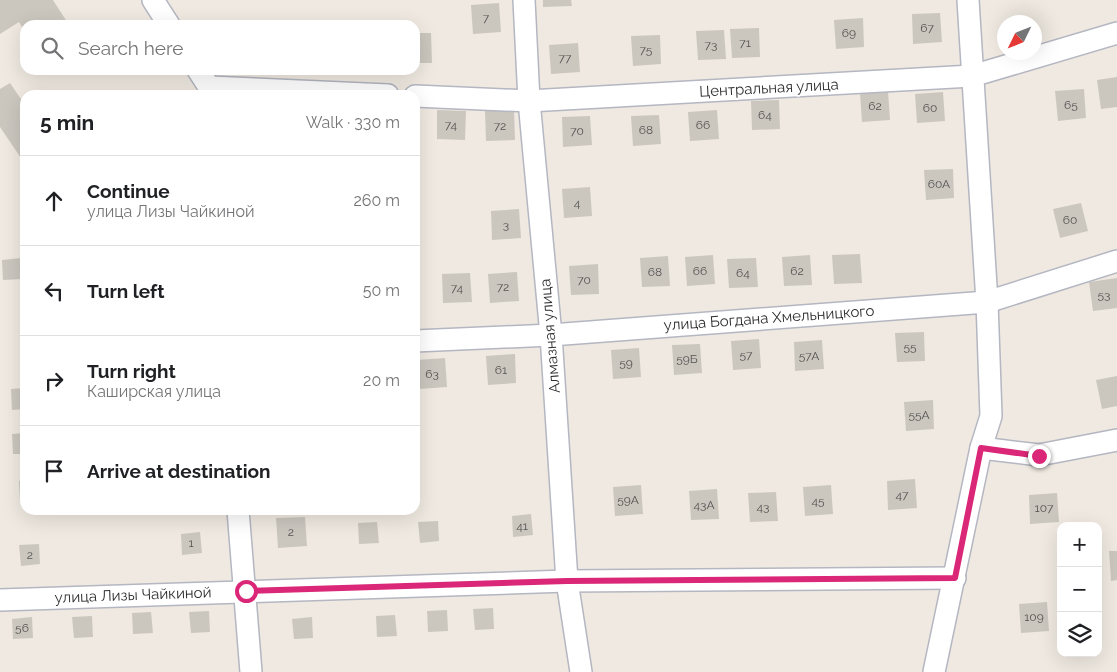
<!DOCTYPE html>
<meta charset="utf-8">
<style>
:root{--surface:#fff;--page:#f6f6f6;--text:#202124;--muted:#757577;--line:#e0e0e0}
body{margin:0;font-family:Raleway,sans-serif;background:var(--page);color:var(--text)}
.controls{position:absolute;right:15px;bottom:15px;display:grid;overflow:hidden;border-radius:10px;box-shadow:0 5px 20px #0002}
.controls button{width:45px;height:45px;display:grid;place-items:center;padding:0;border:0;border-bottom:1px solid var(--line);background:var(--surface);color:var(--text);font:25px sans-serif}
.compass{position:absolute;left:997px;top:15px;width:45px;height:45px;border-radius:50%;background:var(--surface);box-shadow:0 5px 20px #0002;rotate:227deg}
.stop{position:absolute;width:15px;height:15px;margin:-11px;border:4px solid #db2777;border-radius:50%;background:#fff}
.stop.end{background:#db2777;border-color:#fff;box-shadow:0 1px 5px #0008}
.list{margin:0;padding:0;list-style:none}
h2{display:flex;justify-content:space-between;align-items:center;height:65px;margin:0;padding:0 20px;font-size:21px}
h2 small{font-size:16px;font-weight:400;color:var(--muted)}
.list li{display:grid;grid-template-columns:32px 1fr auto;gap:15px;align-items:center;box-sizing:border-box;height:90px;padding:0 20px;border-top:1px solid var(--line)}
.list b{display:block;font-size:19px;white-space:nowrap}
.list p{margin:0;font-size:16px;white-space:nowrap;color:var(--muted)}
.list em{font-size:16px;font-style:normal;color:var(--muted)}
.icon{flex:none;width:28px;height:28px;fill:none;stroke:currentColor;stroke-width:2;stroke-linecap:round;stroke-linejoin:round}
.map{position:relative;flex:none;width:1117px;height:672px;overflow:hidden}
.search{position:absolute;background:var(--surface);box-shadow:0 5px 20px #0002;left:20px;top:20px;width:400px;height:55px;display:flex;align-items:center;gap:12px;box-sizing:border-box;padding:0 18px;border-radius:15px;color:var(--muted);font-size:19px}
.panel{position:absolute;background:var(--surface);box-shadow:0 5px 20px #0002;left:20px;top:90px;width:400px;height:425px;border-radius:15px}
.map>svg:first-child{display:block}
.building{fill:#cbc7bf}
.lines{fill:none;stroke-linecap:round;stroke-linejoin:round}
.street-casing{stroke:#b4b7c1;stroke-width:24}
.street{stroke:#fff;stroke-width:21}
.route{stroke:#db2777;stroke-width:6}
.labels{text-anchor:middle;stroke-width:4;stroke-linejoin:round;paint-order:stroke}
.number-label{font-size:12px;fill:#555452}
.street-label{font-size:15px;fill:#2e2e2e;stroke:#fff}
</style>
<div class="map">
<svg width="1117" height="672" viewBox="0 0 1117 672">
<rect width="100%" height="100%" fill="#efe9e1"/>
<g class="building">
<polygon points="0,0 53,0 69,25 25,25 25,32 19,22 0,34"/>
<polygon points="543,0 571,0 572,6 543,7"/>
<polygon points="499,3 501,32 473,34 471,5"/>
<polygon points="940,13 942,42 913,44 912,14"/>
<polygon points="863,18 864,47 836,49 834,20"/>
<polygon points="759,28 760,57 732,58 730,29"/>
<polygon points="724,30 726,59 698,60 696,31"/>
<polygon points="415,33 431,33 432,63 415,63"/>
<polygon points="660,35 661,64 633,66 631,36"/>
<polygon points="578,43 580,72 551,74 549,45"/>
<polygon points="1117,77 1117,107 1101,109 1097,80"/>
<polygon points="10,83 25,105 25,155 21,158 0,127 0,89"/>
<polygon points="1084,89 1086,118 1058,121 1055,91"/>
<polygon points="888,91 890,120 862,122 860,93"/>
<polygon points="943,92 945,121 917,123 915,94"/>
<polygon points="779,100 780,129 752,130 751,101"/>
<polygon points="437,110 466,111 465,140 437,139"/>
<polygon points="514,110 515,140 486,141 485,111"/>
<polygon points="717,110 719,139 690,141 688,112"/>
<polygon points="659,115 661,144 633,146 631,116"/>
<polygon points="590,116 592,145 563,147 562,117"/>
<polygon points="953,169 954,198 926,200 924,170"/>
<polygon points="590,187 592,216 564,218 562,189"/>
<polygon points="1081,203 1088,231 1060,238 1053,209"/>
<polygon points="519,209 521,238 492,240 491,211"/>
<polygon points="860,254 862,283 834,284 832,255"/>
<polygon points="713,255 715,284 687,286 685,257"/>
<polygon points="810,255 812,285 784,286 782,257"/>
<polygon points="668,256 670,286 642,287 640,258"/>
<polygon points="21,258 23,279 3,280 2,260"/>
<polygon points="756,258 758,287 729,288 727,259"/>
<polygon points="598,264 599,294 571,295 569,266"/>
<polygon points="517,272 519,301 490,303 488,274"/>
<polygon points="470,273 472,302 443,303 442,274"/>
<polygon points="1117,278 1117,308 1093,311 1089,282"/>
<polygon points="924,332 925,361 897,362 895,333"/>
<polygon points="759,339 761,368 733,370 731,341"/>
<polygon points="822,340 824,369 795,371 794,342"/>
<polygon points="700,344 702,373 674,375 672,345"/>
<polygon points="639,348 641,377 613,379 611,350"/>
<polygon points="515,354 516,383 488,385 486,356"/>
<polygon points="445,358 447,387 419,389 417,360"/>
<polygon points="1117,376 1117,406 1102,409 1096,380"/>
<polygon points="25,388 25,409 12,410 11,389"/>
<polygon points="933,400 934,429 906,431 904,402"/>
<polygon points="25,433 25,454 13,454 12,434"/>
<polygon points="915,479 917,508 888,510 887,481"/>
<polygon points="25,480 25,501 20,502 19,481"/>
<polygon points="641,485 643,514 615,516 613,487"/>
<polygon points="831,485 833,514 805,516 803,487"/>
<polygon points="717,489 719,519 691,520 689,491"/>
<polygon points="776,492 778,521 750,522 748,493"/>
<polygon points="1057,493 1059,522 1030,524 1029,495"/>
<polygon points="531,514 533,535 513,537 512,516"/>
<polygon points="305,517 307,546 278,548 276,518"/>
<polygon points="438,521 439,541 420,543 418,522"/>
<polygon points="377,522 379,543 359,544 358,523"/>
<polygon points="200,532 202,553 182,555 181,534"/>
<polygon points="39,544 40,564 21,566 19,545"/>
<polygon points="1109,551 1117,551 1117,580 1111,581"/>
<polygon points="1047,602 1049,631 1021,633 1019,604"/>
<polygon points="493,608 494,629 475,630 473,609"/>
<polygon points="447,610 448,631 428,632 427,611"/>
<polygon points="209,611 210,632 191,633 189,612"/>
<polygon points="151,612 153,633 133,634 132,613"/>
<polygon points="395,615 397,636 377,637 376,616"/>
<polygon points="92,616 93,637 74,638 72,617"/>
<polygon points="32,617 33,638 13,639 12,619"/>
<polygon points="312,617 313,638 294,639 292,619"/>
</g>
<g class="lines">
<defs>
<g id="street">
<polyline points="153,0 169,25"/>
<polyline points="524,0 529,101 551,335 567,581 581,672"/>
<polyline points="198,70 209,87 210,95"/>
<polyline points="209,87 388,95"/>
<polyline points="415,96 529,101 972,76 1117,33"/>
<polyline points="415,341 551,335 987,302 1117,261"/>
<polyline points="981,448 1039,455 1117,440"/>
<polyline points="238,510 251,672"/>
<polyline points="0,600 567,581 955,578"/>
<polyline points="934,672 981,448 991,416 987,302 968,0"/>
</g>
</defs>
<use href="#street" class="street-casing"/>
<use href="#street" class="street"/>
</g>
<g class="lines">
<polyline class="route" points="246,591 567,581 955,578 981,448 1039,456"/>
</g>
<g class="labels">
<g class="number-label">
<text x="486" y="22">7</text>
<text x="927" y="32">67</text>
<text x="849" y="37">69</text>
<text x="745" y="47">71</text>
<text x="711" y="49">73</text>
<text x="646" y="54">75</text>
<text x="565" y="62">77</text>
<text x="1071" y="109">65</text>
<text x="875" y="110">62</text>
<text x="930" y="112">60</text>
<text x="765" y="119">64</text>
<text x="451" y="129">74</text>
<text x="703" y="129">66</text>
<text x="500" y="130">72</text>
<text x="646" y="134">68</text>
<text x="577" y="135">70</text>
<text x="939" y="188">60А</text>
<text x="577" y="207">4</text>
<text x="1070" y="224">60</text>
<text x="506" y="229">3</text>
<text x="700" y="275">66</text>
<text x="797" y="275">62</text>
<text x="655" y="276">68</text>
<text x="743" y="277">64</text>
<text x="584" y="284">70</text>
<text x="503" y="291">72</text>
<text x="457" y="292">74</text>
<text x="1104" y="299">53</text>
<text x="910" y="351">55</text>
<text x="746" y="359">57</text>
<text x="809" y="360">57А</text>
<text x="687" y="363">59Б</text>
<text x="626" y="367">59</text>
<text x="501" y="374">61</text>
<text x="432" y="378">63</text>
<text x="919" y="419">55А</text>
<text x="902" y="499">47</text>
<text x="628" y="504">59А</text>
<text x="818" y="505">45</text>
<text x="704" y="509">43А</text>
<text x="763" y="511">43</text>
<text x="1044" y="512">107</text>
<text x="522" y="530">41</text>
<text x="291" y="536">2</text>
<text x="191" y="547">1</text>
<text x="30" y="559">2</text>
<text x="1034" y="621">109</text>
<text x="22" y="632">56</text>
</g>
<g class="street-label">
<text transform="translate(769 88) rotate(-3)" y="5">Центральная улица</text>
<text transform="translate(769 318) rotate(-4)" y="5">улица Богдана Хмельницкого</text>
<text transform="translate(550 336) rotate(-95)" y="5">Алмазная улица</text>
<text transform="translate(133 595) rotate(-2)" y="5">улица Лизы Чайкиной</text>
</g>
</g>
</svg>
<div class="controls">
<button>+</button>
<button>−</button>
<button><svg class="icon" aria-label="layers" viewBox="0 0 24 24"><path d="M12 4l9 5-9 5-9-5zM3 14l9 5 9-5"/></svg></button>
</div>
<svg class="compass" viewBox="-18 -18 36 36"><path d="M0-13l5 13h-10z" fill="#e53935"/><path d="M0 13l5-13h-10z" fill="#757577"/></svg>
<div class="stop" style="left:246px;top:591px"></div>
<div class="stop end" style="left:1039px;top:456px"></div>
<div class="search"><svg class="icon" aria-label="search" viewBox="0 0 24 24"><circle cx="10" cy="10" r="6"/><path d="M15 15l6 6"/></svg>Search here</div>
<section class="panel">
<h2>5 min<small>Walk · 330 m</small></h2>
<ul class="list">
<li><svg class="icon" aria-label="ahead" viewBox="0 0 24 24"><path d="M12 20V5M6 11l6-6 6 6"/></svg><div><b>Continue</b><p>улица Лизы Чайкиной</p></div><em>260 m</em></li>
<li><svg class="icon" aria-label="left" viewBox="0 0 24 24"><path d="M17 20v-9H6M10 6l-5 5 5 5"/></svg><div><b>Turn left</b></div><em>50 m</em></li>
<li><svg class="icon" aria-label="right" viewBox="0 0 24 24"><path d="M7 20v-9h11M14 6l5 5-5 5"/></svg><div><b>Turn right</b><p>Каширская улица</p></div><em>20 m</em></li>
<li><svg class="icon" aria-label="arrive" viewBox="0 0 24 24"><path d="M6 21V4h12l-3 4 3 4H6"/></svg><div><b>Arrive at destination</b></div></li>
</ul>
</section>
</div>
